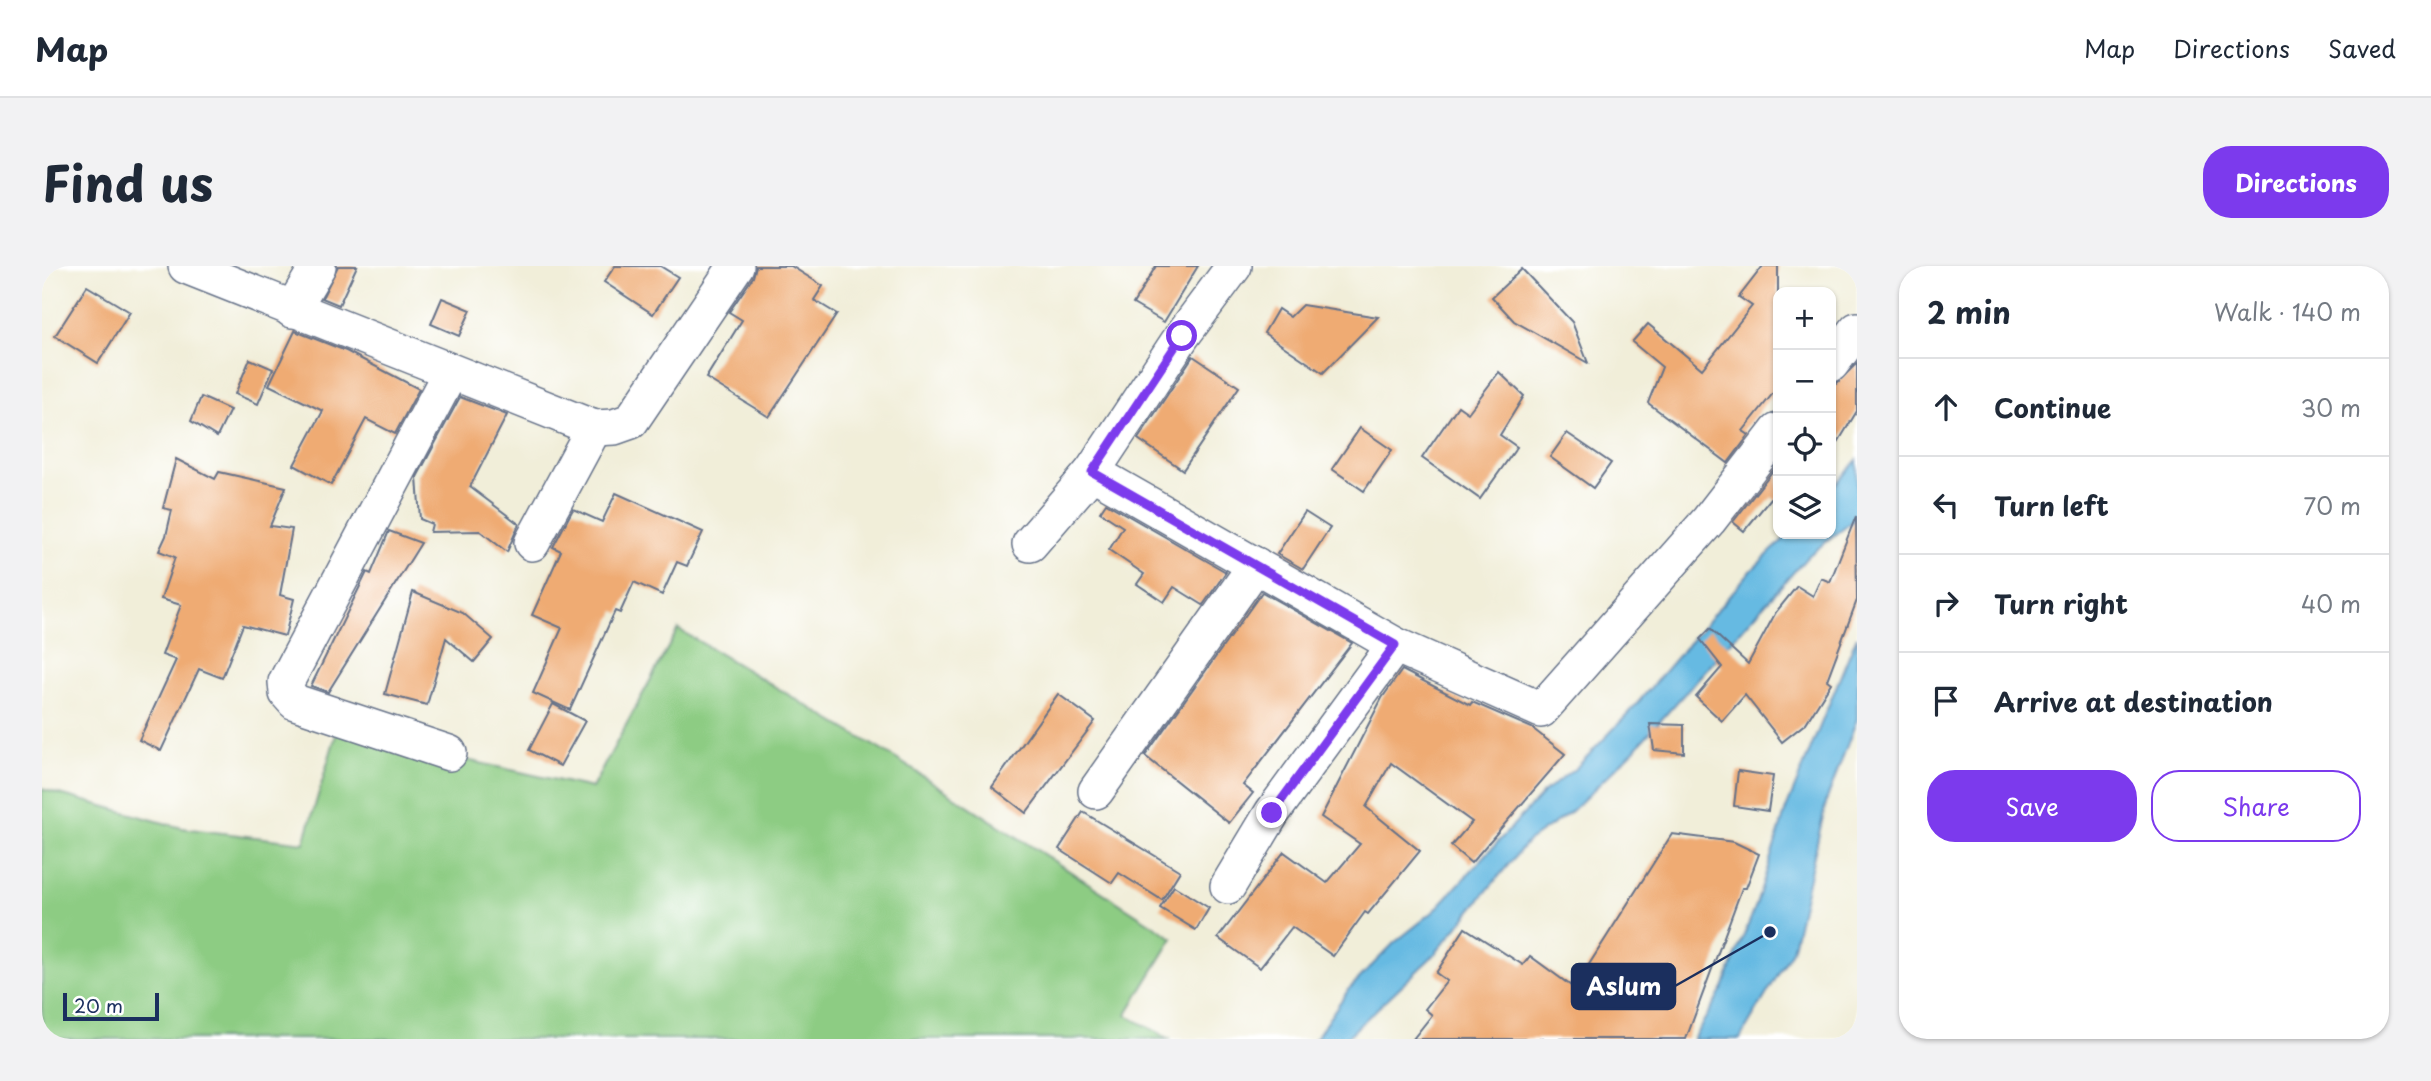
<!DOCTYPE html>
<meta charset="utf-8">
<style>
:root{--surface:#fff;--page:#f2f2f3;--text:#1f2937;--muted:#747a83;--line:#e0e1e3;--accent:#7c3aed}
body{margin:0;font-family:"Playpen Sans",sans-serif;background:var(--page);color:var(--text)}
.controls{position:absolute;right:21px;top:21px;display:grid;overflow:hidden;border-radius:14px;box-shadow:0 2px 5px #0004}
.controls button{width:63px;height:63px;display:grid;place-items:center;padding:0;border:0;border-bottom:2px solid var(--line);background:var(--surface);color:var(--text);font:35px sans-serif}
.scale{position:absolute;left:21px;bottom:18px;width:96px;box-sizing:border-box;padding-left:7px;border:4px solid #1b2f5e;border-top:0;font-size:19px;line-height:24px;white-space:nowrap;color:#1b2f5e;-webkit-text-stroke:5px #fff;paint-order:stroke}
.stop{position:absolute;width:21px;height:21px;margin:-16px;border:5px solid #7c3aed;border-radius:50%;background:#fff}
.stop.end{background:#7c3aed;border-color:#fff;box-shadow:0 2px 7px #0008}
.list{margin:0;padding:0;list-style:none}
h2{display:flex;justify-content:space-between;align-items:center;height:91px;margin:0;padding:0 28px;font-size:30px}
h2 small{font-size:23px;font-weight:400;color:var(--muted)}
.list li{display:grid;grid-template-columns:46px 1fr auto;gap:21px;align-items:center;box-sizing:border-box;height:98px;padding:0 28px;border-top:2px solid var(--line)}
.list b{display:block;font-size:26px;white-space:nowrap}
.list em{font-size:23px;font-style:normal;color:var(--muted)}
.actions{display:flex;gap:14px;padding:21px 28px}
.actions a{flex:1;padding:16px 0;border:2px solid var(--accent);border-radius:28px;text-align:center;font-size:24px;color:var(--accent)}
.actions .main{background:var(--accent);color:#fff}
.icon{flex:none;width:38px;height:38px;fill:none;stroke:currentColor;stroke-width:2;stroke-linecap:round;stroke-linejoin:round}
.map{position:relative;flex:none;width:1815px;height:773px;overflow:hidden;border-radius:28px}
header{display:flex;align-items:center;gap:42px;box-sizing:border-box;height:98px;padding:0 35px;background:var(--surface);border-bottom:2px solid var(--line)}
header strong{font-size:33px}
nav{display:flex;gap:38px;margin-inline-start:auto;font-size:24px}
.intro{display:flex;align-items:center;justify-content:space-between;box-sizing:border-box;height:168px;padding:0 42px}
h1{margin:0;font-size:49px}
.button{padding:18px 32px;border-radius:28px;background:var(--accent);color:#fff;font-size:24px;font-weight:700}
main{display:flex;gap:42px;padding:0 42px}
aside{flex:1;background:var(--surface);border-radius:28px;box-shadow:0 2px 5px #0004}
.map>svg:first-child{display:block}
.green{fill:#8dcc83;stroke:#547e70;stroke-width:2}
.water{fill:#66bae2;stroke:#4074a0;stroke-width:2}
.building{fill:#efab73}
.lines{fill:none;stroke-linecap:round;stroke-linejoin:round}
.minor-casing{stroke:#667289;stroke-width:38}
.minor{stroke:#fff;stroke-width:35}
.route{stroke:#7c3aed;stroke-width:9}
.leader{fill:none;stroke:#1b2f5e;stroke-width:2.5}
.callout-dot{fill:#1b2f5e;stroke:#fff;stroke-width:2.5}
.callout{fill:#1b2f5e;stroke:#1b2f5e;stroke-width:2.5}
.callout-label{font-size:24px;text-anchor:middle;font-weight:bold;fill:#fff}
</style>
<header>
<strong>Map</strong>
<nav><a>Map</a><a>Directions</a><a>Saved</a></nav>
</header>
<div class="intro"><h1>Find us</h1><a class="button">Directions</a></div>
<main>
<div class="map">
<svg width="1815" height="773" viewBox="0 0 1815 773">
<rect width="100%" height="100%" fill="#fff"/>
<filter id="ink" filterUnits="userSpaceOnUse"><feTurbulence type="fractalNoise" baseFrequency=".0143" numOctaves="2"/><feDisplacementMap in="SourceGraphic" scale="14" xChannelSelector="R" yChannelSelector="G"/><feConvolveMatrix kernelMatrix="1 2 1 2 8 2 1 2 1" color-interpolation-filters="sRGB"/></filter>
<filter id="wash" filterUnits="userSpaceOnUse"><feTurbulence type="fractalNoise" baseFrequency=".00686" numOctaves="4" result="noise"/><feDisplacementMap in="SourceGraphic" scale="28" xChannelSelector="R" yChannelSelector="G"/><feGaussianBlur stdDeviation="1.57" result="paint"/><feColorMatrix in="noise" values="0 0 0 0 0 0 0 0 0 0 0 0 0 0 0 0 0 1.4 0 .05"/><feComposite in="paint" operator="in"/></filter>
<g filter="url(#wash)">
<rect width="100%" height="100%" fill="#f1eed9"/>
<polygon class="green" points="636,363 856,494 1131,672 1084,749 1127,773 0,773 0,523 140,562 262,577 295,465 550,522"/>
<g class="water">
<polygon points="1815,194 1815,252 1766,290 1592,484 1530,545 1485,576 1393,688 1303,773 1273,773 1307,723 1352,677 1391,646 1502,526 1534,502 1587,447 1706,308 1747,268 1789,268 1789,223"/>
<polygon points="1815,370 1815,453 1785,533 1750,685 1698,773 1651,773 1680,724 1714,639 1744,543"/>
</g>
<g id="blocks">
<g class="building">
<polygon points="296,0 315,0 297,39 280,32"/>
<polygon points="573,0 618,0 636,11 611,48 562,16"/>
<polygon points="714,0 749,0 781,20 772,34 795,48 727,151 664,112 700,54 687,46 711,11"/>
<polygon points="1114,0 1156,0 1122,56 1091,38"/>
<polygon points="1721,0 1736,0 1736,121 1701,165 1707,169 1686,197 1606,137 1620,101 1590,76 1606,58 1660,103 1710,40 1697,31"/>
<polygon points="1480,3 1530,56 1546,97 1472,55 1450,31"/>
<polygon points="45,20 88,46 56,97 13,70"/>
<polygon points="400,32 429,44 417,70 389,58"/>
<polygon points="1260,39 1304,46 1336,51 1281,107 1222,67 1236,43 1248,51"/>
<polygon points="253,65 304,85 377,123 353,168 324,153 289,219 252,199 281,145 227,119"/>
<polygon points="1151,90 1197,121 1141,204 1096,173"/>
<polygon points="208,93 231,103 216,138 193,128"/>
<polygon points="1815,97 1815,145 1789,188 1789,123"/>
<polygon points="1457,106 1482,130 1458,169 1475,181 1438,233 1380,192 1416,140 1426,147"/>
<polygon points="159,131 188,144 175,171 149,155"/>
<polygon points="418,131 465,149 428,221 477,258 465,286 438,265 388,266 390,258 378,253 375,211"/>
<polygon points="1318,162 1350,184 1322,225 1290,203"/>
<polygon points="1525,167 1569,197 1551,222 1508,191"/>
<polygon points="134,193 173,213 177,206 244,221 228,260 250,263 238,329 252,333 243,370 201,359 180,412 157,403 119,485 97,474 134,394 120,389 139,339 119,333 133,291 117,285 124,270 130,244 121,242"/>
<polygon points="1736,198 1736,236 1730,231 1702,265 1691,256"/>
<polygon points="574,227 661,266 645,300 635,296 620,329 592,316 578,347 573,345 528,444 491,427 520,362 490,349 519,285 511,281 531,243 560,256"/>
<polygon points="1064,237 1184,306 1161,339 1132,321 1122,336 1095,318 1102,308 1067,284 1081,261 1058,246"/>
<polygon points="1263,246 1288,262 1261,303 1235,288"/>
<polygon points="1814,250 1815,334 1785,414 1789,417 1764,457 1740,476 1703,429 1680,455 1654,431 1680,401 1658,373 1668,363 1706,398 1734,346 1755,320 1771,330 1779,312 1788,316"/>
<polygon points="347,265 379,277 286,426 269,420 325,306 329,308"/>
<polygon points="371,326 421,347 451,373 432,396 404,372 385,439 343,428"/>
<polygon points="1220,326 1310,377 1201,519 1211,527 1187,557 1103,490"/>
<polygon points="1360,404 1428,439 1430,436 1490,462 1523,488 1429,597 1409,580 1430,556 1349,497 1324,541 1378,585 1326,648 1323,646 1291,690 1250,661 1218,702 1176,672 1242,586 1285,617 1318,578 1279,551 1340,432"/>
<polygon points="1016,428 1053,455 984,547 950,521"/>
<polygon points="511,438 543,455 518,500 487,484"/>
<polygon points="1608,458 1642,459 1642,487 1612,484"/>
<polygon points="1696,505 1731,510 1726,545 1692,540"/>
<polygon points="1041,546 1138,605 1120,634 1077,607 1070,617 1017,583"/>
<polygon points="1630,568 1692,576 1717,588 1704,622 1700,622 1644,773 1371,773 1390,749 1383,743 1405,715 1394,707 1423,662 1481,699 1488,690 1532,722"/>
<polygon points="1132,620 1167,642 1154,664 1118,642"/>
</g>
</g>
</g>
<g filter="url(#ink)">
<use href="#blocks" fill-opacity="0" stroke="#667289" stroke-width="2"/>
<g class="lines">
<defs>
<g id="minor">
<polyline points="144,0 552,162 572,161 589,155 694,0"/>
<polyline points="250,44 276,0"/>
<polyline points="1789,98 1815,64"/>
<polyline points="1050,206 1353,379 1499,444 1667,254 1736,165"/>
<polyline points="490,277 552,162"/>
<polyline points="988,278 1050,206 1140,70 1192,0"/>
<polyline points="407,487 253,436 245,427 244,416 408,107"/>
<polyline points="1054,525 1214,299"/>
<polyline points="1186,620 1230,547 1353,379"/>
</g>
</defs>
<use href="#minor" class="minor-casing"/>
<use href="#minor" class="minor"/>
</g>
</g>
<g class="lines" filter="url(#ink)">
<polyline class="route" points="1140,70 1050,206 1353,379 1230,547"/>
</g>
<path class="leader" d="M1728 666L1633 720"/>
<circle class="callout-dot" cx="1728" cy="666" r="7"/>
<rect class="callout" x="1530" y="698" width="103" height="45" rx="7"/>
<g class="callout-label">
<text x="1582" y="729">Aslum</text>
</g>
</svg>
<div class="controls">
<button>+</button>
<button>−</button>
<button><svg class="icon" aria-label="locate" viewBox="0 0 24 24"><circle cx="12" cy="12" r="6"/><path d="M12 2v4M12 18v4M2 12h4M18 12h4"/></svg></button>
<button><svg class="icon" aria-label="layers" viewBox="0 0 24 24"><path d="M12 4l9 5-9 5-9-5zM3 14l9 5 9-5"/></svg></button>
</div>
<div class="scale">20 m</div>
<div class="stop" style="left:1140px;top:70px"></div>
<div class="stop end" style="left:1230px;top:547px"></div>
</div>
<aside>
<h2>2 min<small>Walk · 140 m</small></h2>
<ul class="list">
<li><svg class="icon" aria-label="ahead" viewBox="0 0 24 24"><path d="M12 20V5M6 11l6-6 6 6"/></svg><div><b>Continue</b></div><em>30 m</em></li>
<li><svg class="icon" aria-label="left" viewBox="0 0 24 24"><path d="M17 20v-9H6M10 6l-5 5 5 5"/></svg><div><b>Turn left</b></div><em>70 m</em></li>
<li><svg class="icon" aria-label="right" viewBox="0 0 24 24"><path d="M7 20v-9h11M14 6l5 5-5 5"/></svg><div><b>Turn right</b></div><em>40 m</em></li>
<li><svg class="icon" aria-label="arrive" viewBox="0 0 24 24"><path d="M6 21V4h12l-3 4 3 4H6"/></svg><div><b>Arrive at destination</b></div></li>
</ul>
<div class="actions"><a class="main">Save</a><a>Share</a></div>
</aside>
</main>
